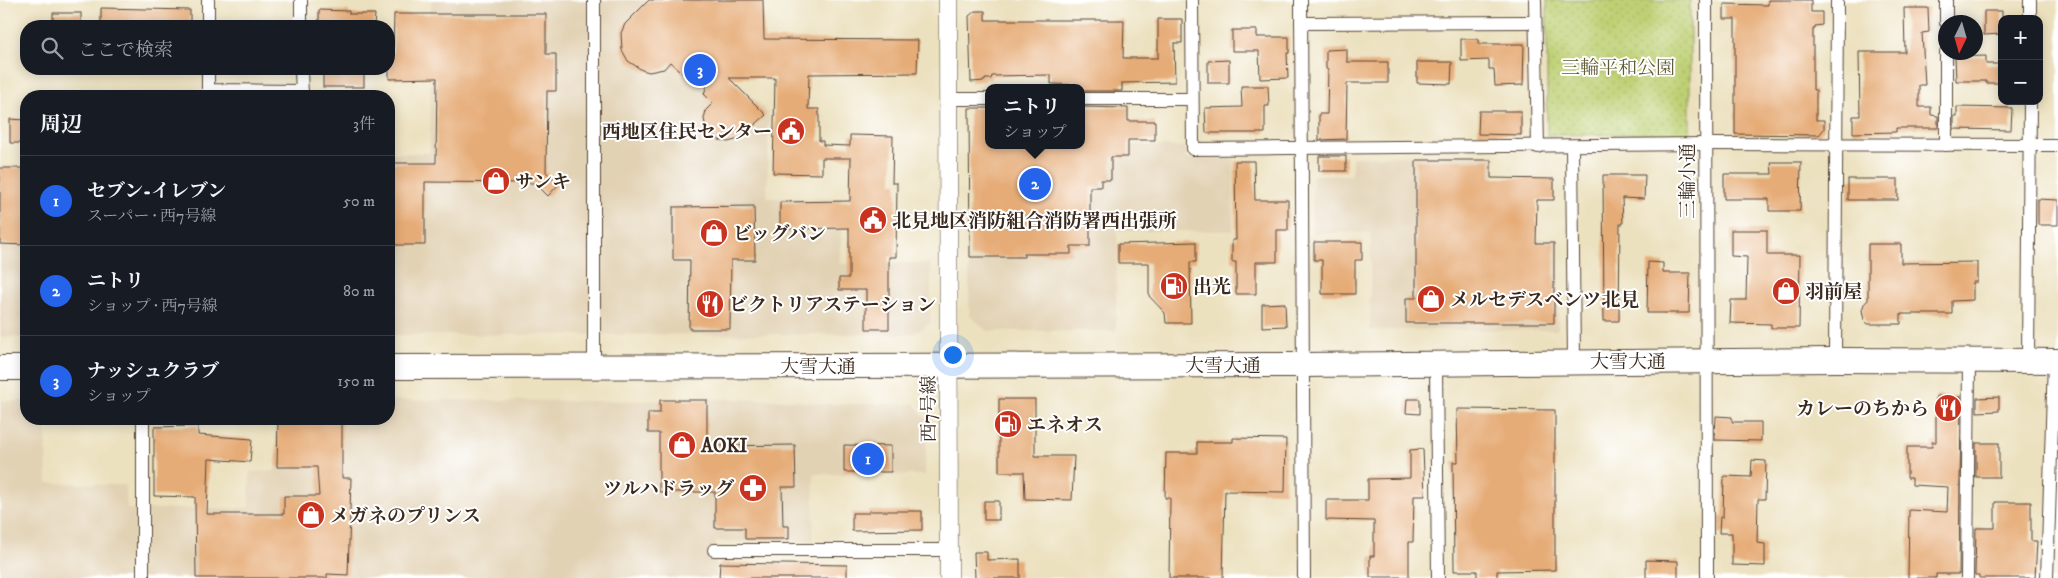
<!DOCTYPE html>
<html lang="ja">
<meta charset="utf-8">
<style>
:root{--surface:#171b24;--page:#242831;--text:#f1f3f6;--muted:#9ea1a6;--line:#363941;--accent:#2563eb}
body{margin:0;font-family:"IM FELL DW Pica","Noto Serif JP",serif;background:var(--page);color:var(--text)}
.controls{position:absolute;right:15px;top:15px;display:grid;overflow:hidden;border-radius:10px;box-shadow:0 2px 12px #0003}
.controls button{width:45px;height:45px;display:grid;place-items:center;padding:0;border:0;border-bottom:1px solid var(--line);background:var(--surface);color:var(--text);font:25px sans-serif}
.compass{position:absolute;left:1938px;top:15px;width:45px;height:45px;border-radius:50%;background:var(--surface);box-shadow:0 2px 12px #0003;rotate:185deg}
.you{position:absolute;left:952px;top:354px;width:18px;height:18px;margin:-12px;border:4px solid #fff;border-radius:50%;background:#1a73e8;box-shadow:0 0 0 8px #1a73e833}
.badge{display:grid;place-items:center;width:32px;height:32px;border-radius:50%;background:var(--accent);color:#fff;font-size:16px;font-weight:700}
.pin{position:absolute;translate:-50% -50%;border:2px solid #fff;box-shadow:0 1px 5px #0006}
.popup{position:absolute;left:985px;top:84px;width:100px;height:65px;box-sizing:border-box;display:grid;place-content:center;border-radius:10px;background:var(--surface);filter:drop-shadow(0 1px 4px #0005);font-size:16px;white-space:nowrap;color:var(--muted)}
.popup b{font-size:19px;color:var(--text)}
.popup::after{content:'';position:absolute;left:50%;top:100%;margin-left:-10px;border:10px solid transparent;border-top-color:var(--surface)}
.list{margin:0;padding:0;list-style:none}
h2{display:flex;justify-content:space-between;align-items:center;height:65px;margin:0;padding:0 20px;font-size:21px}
h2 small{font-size:16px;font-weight:400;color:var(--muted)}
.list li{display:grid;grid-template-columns:32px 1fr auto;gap:15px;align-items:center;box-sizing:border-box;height:90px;padding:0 20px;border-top:1px solid var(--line)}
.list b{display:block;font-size:19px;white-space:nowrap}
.list p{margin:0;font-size:16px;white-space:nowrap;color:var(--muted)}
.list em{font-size:16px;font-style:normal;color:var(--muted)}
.icon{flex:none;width:28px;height:28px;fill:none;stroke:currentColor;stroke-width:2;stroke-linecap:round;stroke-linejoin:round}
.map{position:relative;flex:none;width:2058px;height:578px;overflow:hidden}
.search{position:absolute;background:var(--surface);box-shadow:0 2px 12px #0003;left:20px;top:20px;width:375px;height:55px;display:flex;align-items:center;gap:12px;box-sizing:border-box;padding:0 18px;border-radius:20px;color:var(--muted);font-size:19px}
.panel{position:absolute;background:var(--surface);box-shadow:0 2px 12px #0003;left:20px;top:90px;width:375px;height:335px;border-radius:20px}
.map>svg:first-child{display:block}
.built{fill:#e2d2b4}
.park{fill:url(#park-dots);stroke:#7c7d48}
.building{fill:#e6ac77}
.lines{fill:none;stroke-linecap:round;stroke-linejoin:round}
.street-casing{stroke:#564536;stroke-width:14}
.secondary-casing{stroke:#564536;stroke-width:19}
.highway-casing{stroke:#564536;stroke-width:26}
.street{stroke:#fff;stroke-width:12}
.secondary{stroke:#fff;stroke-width:18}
.highway{stroke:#fff;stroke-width:24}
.labels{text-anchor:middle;stroke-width:4;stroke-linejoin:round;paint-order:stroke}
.park-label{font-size:19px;fill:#625c38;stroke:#fff}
.poi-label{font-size:19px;font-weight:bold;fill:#3b2a1e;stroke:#fff;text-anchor:start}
.street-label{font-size:19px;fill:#3b2a1e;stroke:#fff}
</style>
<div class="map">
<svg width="2058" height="578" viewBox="0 0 2058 578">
<defs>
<pattern id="park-dots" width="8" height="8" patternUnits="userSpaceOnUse" patternTransform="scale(1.25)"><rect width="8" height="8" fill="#bed073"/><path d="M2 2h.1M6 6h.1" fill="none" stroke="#a4b363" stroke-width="1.8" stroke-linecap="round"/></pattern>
</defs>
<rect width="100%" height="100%" fill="#fff"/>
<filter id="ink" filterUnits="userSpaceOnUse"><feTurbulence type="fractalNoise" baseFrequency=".02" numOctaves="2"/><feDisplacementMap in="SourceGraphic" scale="10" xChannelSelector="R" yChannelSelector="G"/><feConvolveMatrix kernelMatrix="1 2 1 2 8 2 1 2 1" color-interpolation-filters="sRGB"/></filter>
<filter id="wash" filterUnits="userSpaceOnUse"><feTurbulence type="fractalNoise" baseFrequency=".0096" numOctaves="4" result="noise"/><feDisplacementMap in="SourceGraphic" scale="20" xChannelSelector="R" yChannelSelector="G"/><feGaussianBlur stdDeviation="1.12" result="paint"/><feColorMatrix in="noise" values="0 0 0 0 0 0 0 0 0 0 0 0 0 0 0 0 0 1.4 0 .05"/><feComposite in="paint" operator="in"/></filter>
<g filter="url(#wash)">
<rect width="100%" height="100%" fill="#ece1bf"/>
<g class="built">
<polygon points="431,0 653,0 769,113 767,198 841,198 841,264 931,263 930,323 913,334 389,335 389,153 430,153"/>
<polygon points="1130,106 1130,145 1185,147 1185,159 1234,159 1233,231 1117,231 1116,331 987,331 969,315 969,108 989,108 989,145 1081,145 1081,107"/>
<polygon points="1495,155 1495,241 1558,238 1558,330 1370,330 1371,232 1312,233 1313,175 1352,175 1352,157"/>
<rect x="0" y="166" width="26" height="171"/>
<polygon points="714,399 790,400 819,404 914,404 927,421 925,475 814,474 813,541 716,541 716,578 0,578 0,401 26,401 26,419 46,419 47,483 126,485 127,509 249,508 250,472 275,471 275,419 389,419 389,400 645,401"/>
</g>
<polygon class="park" points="1547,0 1690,0 1690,134 1547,135"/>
<g id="blocks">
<g class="building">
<polygon points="649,0 763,0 764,39 918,40 917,73 809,74 808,109 819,109 819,141 823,141 823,145 850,146 850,135 893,136 892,183 897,183 896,257 889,257 889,329 866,329 866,290 839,290 839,278 849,278 849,228 780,229 780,202 850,201 851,158 822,158 822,174 773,173 775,78 729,78 766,115 739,139 728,142 719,140 713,135 706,128 704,119 706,110 713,103 704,94 707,85 689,79 670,62 664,69 649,72 642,70 628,61 622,50 621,33 625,24"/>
<polygon points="1768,0 1811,0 1811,12 1822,12 1822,25 1815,26 1815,29 1813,29 1813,90 1816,90 1816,120 1824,120 1824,129 1819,135 1735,134 1735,19 1724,19 1724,4 1768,5"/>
<polygon points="101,8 190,10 190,26 101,25"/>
<polygon points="1904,8 1928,8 1929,32 1922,33 1925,85 1919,85 1919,107 1931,107 1931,115 1938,116 1938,128 1896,128 1896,132 1853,133 1853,116 1860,116 1859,52 1905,52"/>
<polygon points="319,10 349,11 349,14 375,14 374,26 319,26"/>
<polygon points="975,11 985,11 985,20 1124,20 1123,58 1158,58 1158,19 1182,19 1182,43 1174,43 1175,82 1122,83 1122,91 1081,91 1081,85 1051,84 1051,75 992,76 991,79 985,79 985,81 971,82 969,16"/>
<polygon points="1984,11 2002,11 2002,34 1984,35"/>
<rect x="53" y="13" width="28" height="13"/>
<polygon points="394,14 546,14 546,54 556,54 556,91 547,91 546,172 559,184 548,196 535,183 425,182 425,245 389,245 389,163 436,163 437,78 389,79 389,54 393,54"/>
<polygon points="1232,30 1257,30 1257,37 1289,37 1289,53 1287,53 1288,78 1260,79 1259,51 1232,51"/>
<polygon points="1461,39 1478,39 1478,44 1524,44 1523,85 1495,86 1494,69 1489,69 1489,60 1461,61"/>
<polygon points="1347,49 1347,62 1388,62 1388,83 1347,83 1346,139 1319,140 1319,114 1327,114 1328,69 1326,69 1326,50"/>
<polygon points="1986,56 1986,64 2002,64 2002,83 1986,83 1986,81 1956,81 1955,57"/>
<polygon points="1229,60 1229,83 1208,83 1208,61"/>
<polygon points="1417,62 1452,62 1451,84 1417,83"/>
<rect x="323" y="69" width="41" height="18"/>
<polygon points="1241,86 1268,86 1269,106 1265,106 1265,133 1206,133 1205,108 1242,107"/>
<polygon points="1081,107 1128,108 1128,121 1155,121 1155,140 1128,140 1128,157 1111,157 1111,180 1101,180 1101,187 1090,187 1090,246 1071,246 1071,254 1024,254 1024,257 970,257 969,108 989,108 989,145 1081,145"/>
<polygon points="1957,107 2012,108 2011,130 1954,129 1954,116 1957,116"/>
<polygon points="1479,111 1521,111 1521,135 1478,134"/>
<polygon points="10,119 26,120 26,143 10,143"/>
<rect x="1319" y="156" width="27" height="15"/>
<polygon points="1416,160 1491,160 1491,178 1554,179 1554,200 1537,200 1536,243 1554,243 1554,323 1406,323 1406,298 1416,298"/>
<polygon points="1235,161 1254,161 1255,200 1288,200 1288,230 1277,230 1277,262 1256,262 1256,294 1236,294 1236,262 1232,262 1232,240 1236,240"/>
<polygon points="1771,162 1801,162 1800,211 1769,211 1769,199 1724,199 1724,174 1772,174"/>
<polygon points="0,168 26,168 26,245 0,244"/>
<polygon points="1603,175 1645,175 1644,199 1622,198 1623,224 1620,224 1619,321 1604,321"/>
<rect x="1848" y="179" width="50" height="21"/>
<polygon points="2038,199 2058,200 2058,225 2038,225"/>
<polygon points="754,206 755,260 731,260 730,329 689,329 690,260 673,260 673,207"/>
<polygon points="1731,230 1767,230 1767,255 1800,255 1799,328 1771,328 1771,324 1730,323 1731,300 1746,300 1747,257 1731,256"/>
<polygon points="1196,242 1196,262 1190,262 1191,323 1166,323 1165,313 1149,296 1149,263 1118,263 1118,244"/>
<polygon points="1314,242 1362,242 1362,260 1355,260 1355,294 1322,294 1322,260 1314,260"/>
<polygon points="1868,244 1901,244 1901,263 1977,262 1977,282 1973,282 1973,300 1952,301 1952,314 1901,314 1901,324 1868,324 1864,320 1862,310 1864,304 1868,300"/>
<polygon points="1648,262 1663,263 1663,273 1690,273 1689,313 1647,313"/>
<polygon points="1285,303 1286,326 1262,327 1262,304"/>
<polygon points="1936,396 1960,397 1961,398 1959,574 1936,574 1936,578 1908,578 1909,510 1947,512 1948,487 1912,485 1912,478 1907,478 1907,447 1932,447 1932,442 1936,442"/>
<polygon points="1999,397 1999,411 1977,412 1977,398"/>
<polygon points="999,399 1035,399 1035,456 1074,456 1072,500 1025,499 1024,472 999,472"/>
<polygon points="1407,399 1420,399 1420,414 1406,413"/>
<polygon points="660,400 707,400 707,446 795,445 796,487 782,487 783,526 789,526 789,539 745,539 745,528 715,528 715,492 659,492 659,433 648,433 648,413 660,413"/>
<polygon points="1457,409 1555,410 1555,570 1497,571 1497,578 1477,578 1477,571 1454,571 1453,462 1458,462"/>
<polygon points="1716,416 1732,417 1732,422 1761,422 1761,441 1715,440"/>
<polygon points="278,419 342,419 342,478 351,478 348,575 327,574 327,578 196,578 195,497 154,496 154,427 198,426 198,435 252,439 250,462 209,459 207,514 284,514 284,496 319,496 317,467 277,467"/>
<polygon points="1233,438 1286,439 1285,492 1225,491 1223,578 1169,578 1170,498 1165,498 1166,453 1197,453 1197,442 1233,442"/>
<rect x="1976" y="443" width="23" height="34"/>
<polygon points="844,445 891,446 891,472 844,472"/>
<polygon points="1423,449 1425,496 1414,496 1413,542 1409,542 1409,577 1370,577 1370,556 1374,556 1374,521 1326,520 1326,500 1368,500 1368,479 1410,478 1410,450"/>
<polygon points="1752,460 1766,461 1765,499 1758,499 1757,543 1765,544 1765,566 1732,565 1732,533 1719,533 1720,517 1723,517 1724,476 1751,477"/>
<rect x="984" y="501" width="15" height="19"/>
<polygon points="1995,502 2031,502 2031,541 2037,541 2035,578 1979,578 1979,575 1975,575 1976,528 1995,528"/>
<polygon points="869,511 922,511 922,530 852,531 852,513 869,513"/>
<polygon points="974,552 987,552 987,560 1020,559 1020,578 975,578"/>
<polygon points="1646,560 1678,561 1678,578 1646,578"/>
<polygon points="720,563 847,565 847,578 719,578"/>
</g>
</g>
</g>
<g filter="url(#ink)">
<use href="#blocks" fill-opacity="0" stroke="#564536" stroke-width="1"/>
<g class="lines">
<defs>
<g id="street">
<polyline points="301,0 301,26"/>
<polyline points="1192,0 1193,149 1706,144 2058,145"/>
<polyline points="1301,0 1304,578"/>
<polyline points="1535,0 1538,147"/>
<polyline points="1706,0 1707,578"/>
<polyline points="2030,19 2030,0"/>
<polyline points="1946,22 1946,0"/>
<polyline points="1301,23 1535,22"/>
<polyline points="208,26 208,0"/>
<polyline points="208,69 208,90 302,91"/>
<polyline points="301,69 302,96"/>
<polyline points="948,99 989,99"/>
<polyline points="1081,99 1192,99"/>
<polyline points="1946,145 1946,52"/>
<polyline points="1572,146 1574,362"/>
<polyline points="1835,360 1837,0"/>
<polyline points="2028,361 2030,101"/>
<polyline points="1436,364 1438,578"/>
<polyline points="594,366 594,0"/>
<polyline points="714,550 949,550"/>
<polyline points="143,578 143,419"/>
<polyline points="1967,578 1969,361"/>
<polyline points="2047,578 2054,361"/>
</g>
<polyline id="secondary" points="948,0 949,578"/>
<g id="highway">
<polyline points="389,367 1303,365 1835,360 2058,361"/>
<polyline points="0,368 26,368"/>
</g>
</defs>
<use href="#street" class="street-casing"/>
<use href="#secondary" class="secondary-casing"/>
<use href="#highway" class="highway-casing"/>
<use href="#street" class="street"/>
<use href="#secondary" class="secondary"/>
<use href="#highway" class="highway"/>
</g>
</g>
<defs>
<symbol id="civic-disc" viewBox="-11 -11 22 22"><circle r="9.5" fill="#c8321e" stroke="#fff"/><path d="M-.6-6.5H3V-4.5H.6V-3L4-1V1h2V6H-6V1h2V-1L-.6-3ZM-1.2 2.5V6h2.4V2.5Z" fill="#fff"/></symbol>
<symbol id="shop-disc" viewBox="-11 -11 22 22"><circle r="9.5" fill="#c8321e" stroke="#fff"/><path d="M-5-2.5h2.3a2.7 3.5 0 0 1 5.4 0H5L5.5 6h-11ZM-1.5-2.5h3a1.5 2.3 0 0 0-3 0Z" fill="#fff"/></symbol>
<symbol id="fuel-disc" viewBox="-11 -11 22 22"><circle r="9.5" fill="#c8321e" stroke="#fff"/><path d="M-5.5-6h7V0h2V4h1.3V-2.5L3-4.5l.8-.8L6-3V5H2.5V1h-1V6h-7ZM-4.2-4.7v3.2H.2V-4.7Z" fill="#fff"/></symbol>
<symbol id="restaurant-disc" viewBox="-11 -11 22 22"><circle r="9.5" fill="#c8321e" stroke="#fff"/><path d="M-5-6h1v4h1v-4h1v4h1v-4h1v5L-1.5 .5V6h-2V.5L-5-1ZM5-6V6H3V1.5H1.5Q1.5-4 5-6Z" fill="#fff"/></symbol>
<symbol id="pharmacy-disc" viewBox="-11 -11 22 22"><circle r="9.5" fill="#c8321e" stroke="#fff"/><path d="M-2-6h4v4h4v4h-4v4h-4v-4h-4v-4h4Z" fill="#fff"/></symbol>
</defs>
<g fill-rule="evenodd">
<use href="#civic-disc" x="775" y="115" width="32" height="32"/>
<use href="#shop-disc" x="480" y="165" width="32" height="32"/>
<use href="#civic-disc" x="857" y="204" width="32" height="32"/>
<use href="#shop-disc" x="698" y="217" width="32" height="32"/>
<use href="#fuel-disc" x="1158" y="270" width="32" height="32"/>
<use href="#shop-disc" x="1770" y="275" width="32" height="32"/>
<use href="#shop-disc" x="1415" y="283" width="32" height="32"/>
<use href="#restaurant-disc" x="694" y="288" width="32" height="32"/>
<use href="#restaurant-disc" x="1932" y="392" width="32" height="32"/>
<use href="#fuel-disc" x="992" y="408" width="32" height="32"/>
<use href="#shop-disc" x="666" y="429" width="32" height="32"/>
<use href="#pharmacy-disc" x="737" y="472" width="32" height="32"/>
<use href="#shop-disc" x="295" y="499" width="32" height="32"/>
</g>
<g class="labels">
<g class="park-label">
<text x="1618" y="74">三輪平和公園</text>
</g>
<g class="poi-label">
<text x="772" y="138" text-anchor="end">西地区住民センター</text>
<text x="515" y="188">サンキ</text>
<text x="892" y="227">北見地区消防組合消防署西出張所</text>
<text x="733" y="240">ビッグバン</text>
<text x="1193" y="293">出光</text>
<text x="1805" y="298">羽前屋</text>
<text x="1450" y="306">メルセデスベンツ北見</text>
<text x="729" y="311">ビクトリアステーション</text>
<text x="1929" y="415" text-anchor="end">カレーのちから</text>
<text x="1027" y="431">エネオス</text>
<text x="701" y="452">AOKI</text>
<text x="734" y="495" text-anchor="end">ツルハドラッグ</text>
<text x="330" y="522">メガネのプリンス</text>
</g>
<g class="street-label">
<text transform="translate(1687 181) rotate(-90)" y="7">三輪小通</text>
<text x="1628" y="368">大雪大通</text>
<text x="1223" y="372">大雪大通</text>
<text x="818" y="373">大雪大通</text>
<text transform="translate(928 409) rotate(-90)" y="7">西7号線</text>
</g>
</g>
</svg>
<div class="controls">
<button>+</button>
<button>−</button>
</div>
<svg class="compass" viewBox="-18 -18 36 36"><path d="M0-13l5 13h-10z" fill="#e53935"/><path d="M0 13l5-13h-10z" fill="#9ea1a6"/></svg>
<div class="you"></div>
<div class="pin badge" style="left:868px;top:459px">1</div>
<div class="pin badge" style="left:1035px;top:184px">2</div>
<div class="popup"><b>ニトリ</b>ショップ</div>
<div class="pin badge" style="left:700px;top:70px">3</div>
<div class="search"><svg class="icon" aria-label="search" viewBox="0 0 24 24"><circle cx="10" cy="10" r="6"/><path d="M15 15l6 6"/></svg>ここで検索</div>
<section class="panel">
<h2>周辺<small>3件</small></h2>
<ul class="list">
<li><span class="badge">1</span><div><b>セブン-イレブン</b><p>スーパー · 西7号線</p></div><em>50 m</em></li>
<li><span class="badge">2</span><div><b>ニトリ</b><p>ショップ · 西7号線</p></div><em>80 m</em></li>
<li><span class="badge">3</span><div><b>ナッシュクラブ</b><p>ショップ</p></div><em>150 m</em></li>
</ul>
</section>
</div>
